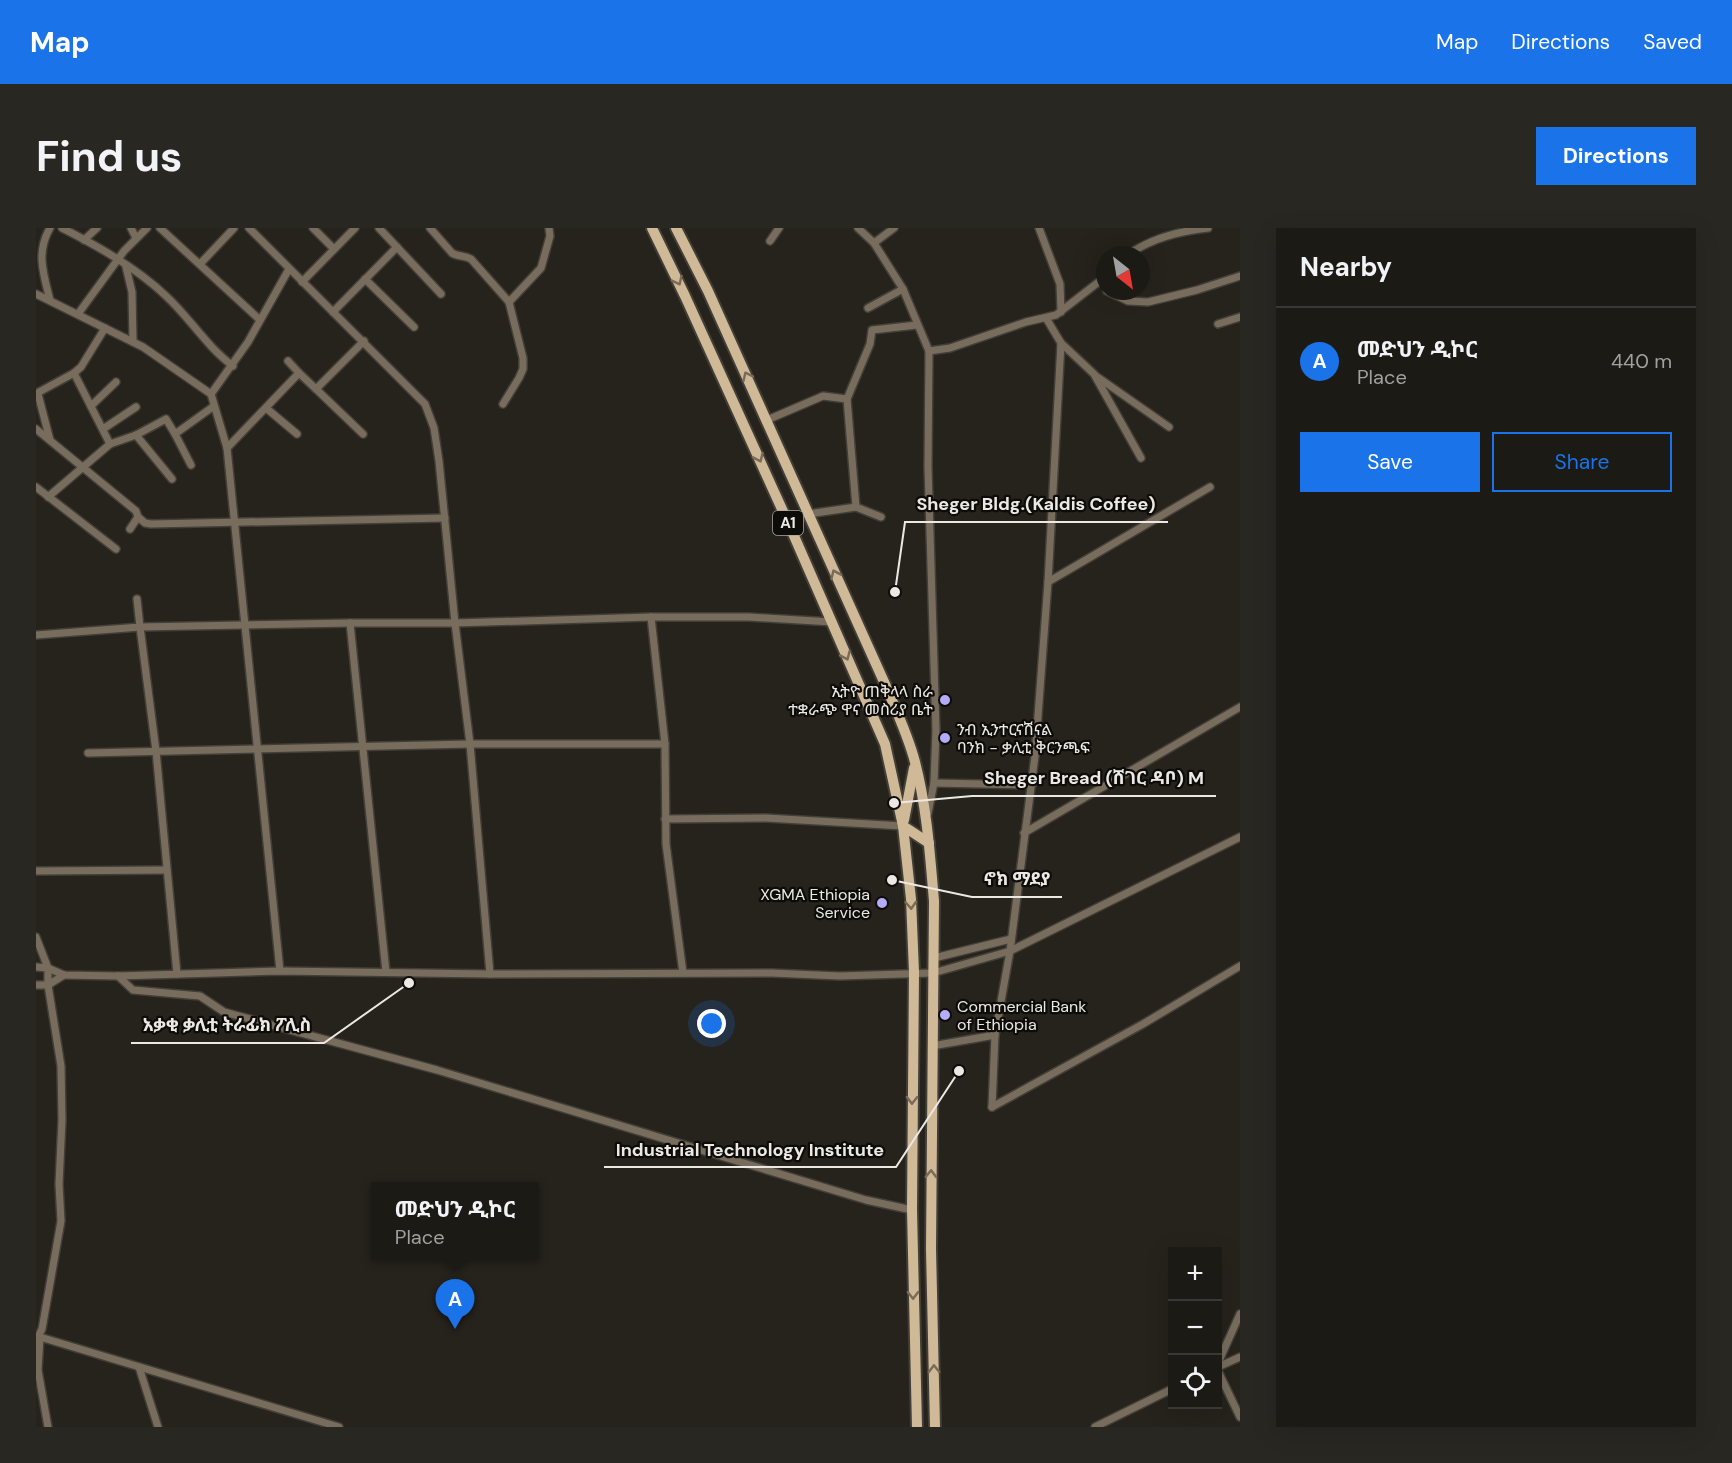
<!DOCTYPE html>
<meta charset="utf-8">
<style>
:root{--surface:#1c1a15;--page:#292722;--text:#f1f3f6;--muted:#a0a1a0;--line:#3a3834;--accent:#1a73e8}
body{margin:0;font-family:"DM Sans","Noto Sans Ethiopic",sans-serif;background:var(--page);color:var(--text)}
.controls{position:absolute;right:18px;bottom:18px;display:grid;overflow:hidden;border-radius:0px;box-shadow:0 6px 24px #0002}
.controls button{width:54px;height:54px;display:grid;place-items:center;padding:0;border:0;border-bottom:2px solid var(--line);background:var(--surface);color:var(--text);font:30px sans-serif}
.compass{position:absolute;left:1060px;top:18px;width:54px;height:54px;border-radius:50%;background:var(--surface);box-shadow:0 6px 24px #0002;rotate:149deg}
.you{position:absolute;left:676px;top:796px;width:21px;height:21px;margin:-15px;border:4px solid #fff;border-radius:50%;background:#1a73e8;box-shadow:0 0 0 9px #1a73e833}
.badge{display:grid;place-items:center;width:39px;height:39px;border-radius:50%;background:var(--accent);color:#fff;font-size:20px;font-weight:700}
.pin{position:absolute;translate:-50% -50px;filter:drop-shadow(0 2px 3px #0008)}
.pin::after{content:'';position:absolute;top:32px;width:21px;height:18px;background:inherit;clip-path:polygon(0 0,100% 0,50% 100%)}
.popup{position:absolute;left:335px;top:954px;width:168px;height:78px;box-sizing:border-box;display:grid;place-content:center;border-radius:0px;background:var(--surface);filter:drop-shadow(0 2px 4px #0005);font-size:20px;white-space:nowrap;color:var(--muted)}
.popup b{font-size:22px;color:var(--text)}
.popup::after{content:'';position:absolute;left:50%;top:100%;margin-left:-12px;border:12px solid transparent;border-top-color:var(--surface)}
.list{margin:0;padding:0;list-style:none}
h2{display:flex;justify-content:space-between;align-items:center;height:78px;margin:0;padding:0 24px;font-size:26px}
h2 small{font-size:20px;font-weight:400;color:var(--muted)}
.list li{display:grid;grid-template-columns:39px 1fr auto;gap:18px;align-items:center;box-sizing:border-box;height:108px;padding:0 24px;border-top:2px solid var(--line)}
.list b{display:block;font-size:22px;white-space:nowrap}
.list p{margin:0;font-size:20px;white-space:nowrap;color:var(--muted)}
.list em{font-size:20px;font-style:normal;color:var(--muted)}
.actions{display:flex;gap:12px;padding:18px 24px}
.actions a{flex:1;padding:14px 0;border:2px solid var(--accent);border-radius:0px;text-align:center;font-size:21px;color:var(--accent)}
.actions .main{background:var(--accent);color:#fff}
.icon{flex:none;width:33px;height:33px;fill:none;stroke:currentColor;stroke-width:2;stroke-linecap:round;stroke-linejoin:round}
.map{position:relative;flex:none;width:1204px;height:1199px;overflow:hidden;border-radius:0px}
header{display:flex;align-items:center;gap:36px;box-sizing:border-box;height:84px;padding:0 30px;background:var(--accent);color:#fff}
header strong{font-size:28px}
nav{display:flex;gap:33px;margin-inline-start:auto;font-size:21px}
.intro{display:flex;align-items:center;justify-content:space-between;box-sizing:border-box;height:144px;padding:0 36px}
h1{margin:0;font-size:42px}
.button{padding:15px 27px;border-radius:0px;background:var(--accent);color:#fff;font-size:21px;font-weight:700}
main{display:flex;gap:36px;padding:0 36px}
aside{flex:1;background:var(--surface);border-radius:0px;box-shadow:0 6px 24px #0002}
.map>svg:first-child{display:block}
.lines{fill:none;stroke-linecap:round;stroke-linejoin:round}
.minor-casing{stroke:#423e38;stroke-width:10}
.primary-casing{stroke:#423e38;stroke-width:14}
.minor{stroke:#786d5d;stroke-width:7}
.primary{stroke:#d0b997;stroke-width:10}
.oneway{stroke:#796b57}
.poi-dot{fill:#b3acf9;stroke:#0e0c09;stroke-width:2}
.labels{text-anchor:middle;stroke-width:4.5;stroke-linejoin:round;paint-order:stroke}
.shield{fill:#0e0c09;stroke:#a9a7a3;stroke-width:1.5}
.shield-label{font-size:15px;font-weight:bold;fill:#ece9e5}
.poi-label{font-size:16px;fill:#ece9e5;stroke:#0e0c09;text-anchor:end}
.leader{fill:none;stroke:#ece9e5;stroke-width:2}
.callout-dot{fill:#ece9e5;stroke:#0e0c09;stroke-width:2}
.callout-label{font-size:18px;text-anchor:middle;font-weight:bold;fill:#ece9e5;stroke:#0e0c09;stroke-width:4.5;stroke-linejoin:round;paint-order:stroke}
</style>
<header>
<strong>Map</strong>
<nav><a>Map</a><a>Directions</a><a>Saved</a></nav>
</header>
<div class="intro"><h1>Find us</h1><a class="button">Directions</a></div>
<main>
<div class="map">
<svg width="1204" height="1199" viewBox="0 0 1204 1199">
<rect width="100%" height="100%" fill="#26221c"/>
<g class="lines">
<defs>
<g id="minor">
<path d="M 26,0 C 60,17 103,42 130,68 C 154,90 171,119 197,138"/>
<polyline points="95,0 100,10"/>
<polyline points="124,0 224,92"/>
<polyline points="213,0 389,176 398,200 403,233 419,395 434,516 454,746"/>
<polyline points="277,0 298,21"/>
<polyline points="343,0 405,66"/>
<path d="M 394,0 L 416,25 C 422,29 428,27 435,31 L 473,74 L 487,130 L 487,141 L 483,150 L 467,176"/>
<polyline points="822,0 838,15 867,61 893,123 892,239 900,502 898,555 892,585"/>
<polyline points="1003,0 1024,56 1025,84"/>
<polyline points="48,12 61,0"/>
<polyline points="734,13 743,0"/>
<polyline points="838,15 858,0"/>
<path d="M 1092,27 C 1115,10 1144,3 1172,0"/>
<polyline points="164,36 198,0"/>
<polyline points="90,39 96,64 97,114"/>
<polyline points="329,51 378,99"/>
<polyline points="266,54 319,0"/>
<polyline points="1071,63 1092,73 1112,74 1161,62 1204,48"/>
<polyline points="0,66 107,119 175,166 191,220 244,743"/>
<path d="M 14,72 C 7,45 0,24 14,0"/>
<polyline points="473,74 505,40 514,8 513,0"/>
<polyline points="832,80 867,61"/>
<polyline points="297,84 361,19"/>
<polyline points="42,86 88,23 111,0"/>
<polyline points="1182,96 1204,89"/>
<polyline points="1025,115 1058,146 1105,230"/>
<polyline points="893,123 914,120 990,94 1020,87 1069,49"/>
<polyline points="252,133 263,145"/>
<polyline points="1060,148 1133,199"/>
<polyline points="280,161 327,206"/>
<polyline points="175,166 212,114 253,41"/>
<polyline points="55,178 80,154"/>
<polyline points="230,180 261,206"/>
<polyline points="731,192 787,168 811,171"/>
<polyline points="0,201 100,283 102,289 94,301"/>
<polyline points="67,201 100,179"/>
<polyline points="139,206 155,237"/>
<polyline points="100,207 136,251"/>
<polyline points="14,212 2,166 3,164 38,145 45,139 69,100"/>
<polyline points="74,216 100,207 130,191 139,206 178,178"/>
<polyline points="191,220 263,145 280,161 328,113"/>
<polyline points="0,259 80,321"/>
<polyline points="12,269 74,216 38,145"/>
<polyline points="820,279 845,289"/>
<polyline points="772,286 820,279 811,171 834,116 836,102 881,97"/>
<polyline points="102,289 109,295 115,296 409,290"/>
<polyline points="1012,354 1174,259"/>
<polyline points="615,389 629,516 630,616 647,745"/>
<polyline points="314,395 350,744"/>
<polyline points="0,407 104,399 101,371"/>
<polyline points="52,525 434,516 629,516"/>
<polyline points="898,555 996,557"/>
<polyline points="629,591 730,590 867,598"/>
<polyline points="988,605 1204,479"/>
<polyline points="0,643 130,642"/>
<polyline points="0,709 12,740 12,757 25,838 26,892 23,956 25,993 6,1101 0,1113"/>
<polyline points="898,730 975,711"/>
<polyline points="0,739 12,740 28,747 82,748 244,743 454,746 736,745 804,748 897,745 974,723 1204,609"/>
<polyline points="141,746 120,523 104,399 314,395 419,395 615,389 713,389 796,394"/>
<polyline points="82,748 97,762 164,768 188,784 401,842 830,972 876,982"/>
<polyline points="0,757 12,757 28,747"/>
<polyline points="896,818 959,807"/>
<polyline points="956,879 959,807 974,723 999,528 1012,354 1025,115 1010,90"/>
<polyline points="956,879 1107,796 1204,738"/>
<polyline points="1182,1135 1204,1086"/>
<polyline points="103,1139 122,1199"/>
<polyline points="1182,1139 1204,1129"/>
<polyline points="1182,1143 1204,1189"/>
<polyline points="12,1199 2,1142 4,1109 303,1199"/>
<polyline points="1059,1199 1136,1161"/>
</g>
<g id="primary">
<polyline points="616,0 649,68 755,301 849,516 867,598 875,671 878,744 876,982 881,1199"/>
<path d="M 640,0 L 672,63 L 849,456 C 860,482 872,507 879,534 C 891,580 894,627 898,673 L 895,1021 L 899,1199"/>
<polyline points="868,592 878,540"/>
<polyline points="867,598 893,615"/>
</g>
</defs>
<use href="#minor" class="minor-casing"/>
<use href="#primary" class="primary-casing"/>
<use href="#minor" class="minor"/>
<use href="#primary" class="primary"/>
</g>
<defs><path id="oneway-chevron" d="M-2-3.5L2.5 0L-2 3.5" fill="none" stroke-width="1.6" stroke-linecap="round" stroke-linejoin="round" transform="scale(1.5)"/></defs>
<g class="oneway">
<use href="#oneway-chevron" transform="translate(642 53) rotate(64)"/>
<use href="#oneway-chevron" transform="translate(711 148) rotate(-115)"/>
<use href="#oneway-chevron" transform="translate(723 230) rotate(66)"/>
<use href="#oneway-chevron" transform="translate(799 346) rotate(-114)"/>
<use href="#oneway-chevron" transform="translate(810 428) rotate(66)"/>
<use href="#oneway-chevron" transform="translate(875 677) rotate(87)"/>
<use href="#oneway-chevron" transform="translate(876 872) rotate(91)"/>
<use href="#oneway-chevron" transform="translate(895 946) rotate(-89)"/>
<use href="#oneway-chevron" transform="translate(877 1067) rotate(89)"/>
<use href="#oneway-chevron" transform="translate(898 1141) rotate(-91)"/>
</g>
<g class="poi-dot">
<circle cx="909" cy="472" r="6"/>
<circle cx="909" cy="510" r="6"/>
<circle cx="846" cy="675" r="6"/>
<circle cx="909" cy="787" r="6"/>
</g>
<g class="labels">
<rect class="shield" x="737" y="283" width="30" height="24" rx="4.5"/>
<g class="shield-label">
<text x="752" y="300">A1</text>
</g>
<g class="poi-label">
<text x="897" y="469">ኢትዮ ጠቅላላ ስራ<tspan x="897" dy="18">ተቋራጭ ዋና መስሪያ ቤት</tspan></text>
<text x="921" y="507" text-anchor="start">ንብ ኢንተርናሽናል<tspan x="921" dy="18">ባንክ - ቃሊቲ ቅርንጫፍ</tspan></text>
<text x="834" y="672">XGMA Ethiopia<tspan x="834" dy="18">Service</tspan></text>
<text x="921" y="784" text-anchor="start">Commercial Bank<tspan x="921" dy="18">of Ethiopia</tspan></text>
</g>
</g>
<path class="leader" d="M859 364L869 294H1132M858 575L936 568H1180M856 652L936 669H1026M373 755L288 815H95M923 843L860 939H568"/>
<g class="callout-dot">
<circle cx="859" cy="364" r="6"/>
<circle cx="858" cy="575" r="6"/>
<circle cx="856" cy="652" r="6"/>
<circle cx="373" cy="755" r="6"/>
<circle cx="923" cy="843" r="6"/>
</g>
<g class="callout-label">
<text x="1000" y="282">Sheger Bldg.(Kaldis Coffee)</text>
<text x="1058" y="556">Sheger Bread (ሸገር ዳቦ) M</text>
<text x="981" y="657">ኖክ ማደያ</text>
<text x="191" y="803">አቃቂ ቃሊቲ ትራፊክ ፖሊስ</text>
<text x="714" y="928">Industrial Technology Institute</text>
</g>
</svg>
<div class="controls">
<button>+</button>
<button>−</button>
<button><svg class="icon" aria-label="locate" viewBox="0 0 24 24"><circle cx="12" cy="12" r="6"/><path d="M12 2v4M12 18v4M2 12h4M18 12h4"/></svg></button>
</div>
<svg class="compass" viewBox="-18 -18 36 36"><path d="M0-13l5 13h-10z" fill="#e53935"/><path d="M0 13l5-13h-10z" fill="#a0a1a0"/></svg>
<div class="you"></div>
<div class="pin badge" style="left:419px;top:1101px">A</div>
<div class="popup"><b>መድህን ዲኮር</b>Place</div>
</div>
<aside>
<h2>Nearby<small></small></h2>
<ul class="list">
<li><span class="badge">A</span><div><b>መድህን ዲኮር</b><p>Place</p></div><em>440 m</em></li>
</ul>
<div class="actions"><a class="main">Save</a><a>Share</a></div>
</aside>
</main>
